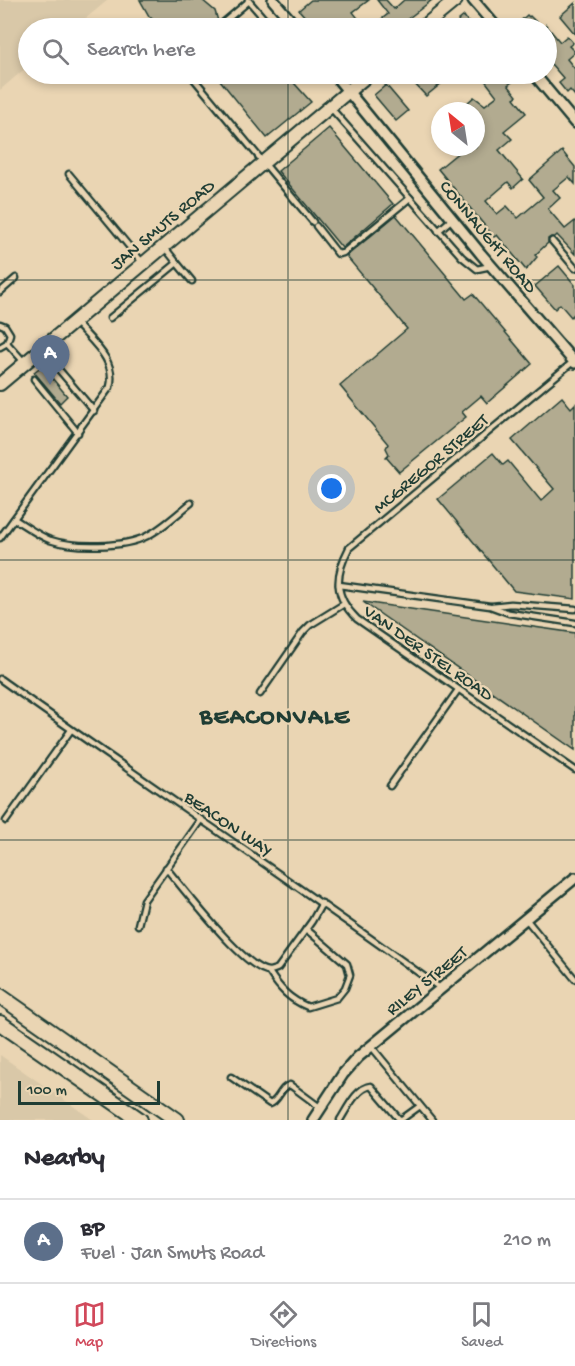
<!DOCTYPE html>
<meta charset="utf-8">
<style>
:root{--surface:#fff;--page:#f7f7f7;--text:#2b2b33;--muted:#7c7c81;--line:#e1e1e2;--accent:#d1495b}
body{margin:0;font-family:"Gochi Hand",sans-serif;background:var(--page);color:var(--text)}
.compass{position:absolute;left:431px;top:102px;width:54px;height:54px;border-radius:50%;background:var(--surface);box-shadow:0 3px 9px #0003;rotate:330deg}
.scale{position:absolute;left:18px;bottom:15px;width:142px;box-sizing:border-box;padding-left:6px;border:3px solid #1f3d34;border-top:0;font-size:16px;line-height:21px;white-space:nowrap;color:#1f3d34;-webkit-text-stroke:4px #ead5b3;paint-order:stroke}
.you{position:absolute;left:332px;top:489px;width:21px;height:21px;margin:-15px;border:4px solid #fff;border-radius:50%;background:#1a73e8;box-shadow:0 0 0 9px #1a73e833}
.badge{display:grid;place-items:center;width:39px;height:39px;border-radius:50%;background:var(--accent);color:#fff;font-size:20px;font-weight:700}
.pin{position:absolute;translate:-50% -50px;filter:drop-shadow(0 2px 3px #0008)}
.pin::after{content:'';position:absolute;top:32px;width:21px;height:18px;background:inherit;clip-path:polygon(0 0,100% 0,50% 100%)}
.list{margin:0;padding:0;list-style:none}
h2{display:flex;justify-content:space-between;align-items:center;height:78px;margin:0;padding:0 24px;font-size:26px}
h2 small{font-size:20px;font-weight:400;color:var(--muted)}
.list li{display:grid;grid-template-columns:39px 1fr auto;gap:18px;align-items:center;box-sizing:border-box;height:84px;padding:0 24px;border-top:2px solid var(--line)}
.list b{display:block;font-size:22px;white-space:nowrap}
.list p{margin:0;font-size:20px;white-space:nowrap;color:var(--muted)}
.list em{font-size:20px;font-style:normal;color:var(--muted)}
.icon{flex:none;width:33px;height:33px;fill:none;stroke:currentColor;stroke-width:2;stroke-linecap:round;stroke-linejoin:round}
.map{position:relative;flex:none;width:575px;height:1120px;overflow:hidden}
.search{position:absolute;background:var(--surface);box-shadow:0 3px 9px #0003;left:18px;right:18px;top:18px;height:66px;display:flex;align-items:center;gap:15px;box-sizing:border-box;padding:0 21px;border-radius:33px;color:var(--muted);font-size:22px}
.sheet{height:162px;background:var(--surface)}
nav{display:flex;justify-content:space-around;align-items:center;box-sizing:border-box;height:84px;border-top:2px solid var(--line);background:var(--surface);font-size:16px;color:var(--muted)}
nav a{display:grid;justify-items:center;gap:3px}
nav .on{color:var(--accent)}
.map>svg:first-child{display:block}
.built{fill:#d9c8a8}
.building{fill:#b2ab90;stroke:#1f3d34;stroke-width:1.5}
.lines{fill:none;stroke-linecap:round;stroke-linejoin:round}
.lane-casing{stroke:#1f3d34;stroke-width:9}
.street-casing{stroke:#1f3d34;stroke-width:14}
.secondary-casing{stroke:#1f3d34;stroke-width:16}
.primary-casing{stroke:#1f3d34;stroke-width:18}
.lane{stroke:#ead5b3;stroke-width:4.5}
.street{stroke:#ead5b3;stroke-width:9}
.secondary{stroke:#ead5b3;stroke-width:12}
.primary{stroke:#ead5b3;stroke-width:14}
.grid{fill:none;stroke:#1f3d34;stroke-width:1.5;stroke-opacity:0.55}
.labels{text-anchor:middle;stroke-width:4.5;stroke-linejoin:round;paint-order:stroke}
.street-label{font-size:18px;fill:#1f3d34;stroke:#ead5b3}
.district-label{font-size:24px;font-weight:bold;letter-spacing:1.5px;fill:#1f3d34;stroke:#ead5b3}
</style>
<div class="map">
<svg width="575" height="1120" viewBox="0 0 575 1120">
<rect width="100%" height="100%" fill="#ead5b3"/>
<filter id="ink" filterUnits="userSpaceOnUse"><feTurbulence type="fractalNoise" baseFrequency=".0167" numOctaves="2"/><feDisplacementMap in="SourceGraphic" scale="12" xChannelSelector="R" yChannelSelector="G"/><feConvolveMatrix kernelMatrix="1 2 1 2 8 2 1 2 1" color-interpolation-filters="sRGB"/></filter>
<g filter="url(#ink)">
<g class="built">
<polygon points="0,0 108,0 74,28 28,28 28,66 0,90"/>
<polygon points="0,1055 63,1099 93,1120 0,1120"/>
</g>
<g class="building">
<polygon points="140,0 202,0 215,11 218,21 211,28 162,28 149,16"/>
<polygon points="311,0 369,0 353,12 361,22 353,28 315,28 299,10"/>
<polygon points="377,0 386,0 394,9 404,0 432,0 396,28 370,28 388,14"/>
<polygon points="575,3 575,34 560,16"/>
<polygon points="527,15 529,17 530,16 542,28 513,28"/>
<polygon points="464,16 472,28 452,28 459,23 458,21"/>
<polygon points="546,25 560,42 567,36 573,43 569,46 575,52 567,59 575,69 575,96 570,90 567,93 559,83 564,79 551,64 546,68"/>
<polygon points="215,74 286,74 311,102 267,138"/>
<polygon points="424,74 435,74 442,83 426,96 413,82"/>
<polygon points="480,74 506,74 512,82 508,85 517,96 514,98 526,113 504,131 512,139 499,150 523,179 513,188 508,182 486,201 497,214 507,206 518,218 543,197 529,180 562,151 575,167 575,184 569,177 553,190 560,198 548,209 565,229 575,221 575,254 557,235 555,237 551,237 548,239 548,243 535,255 537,257 526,270 497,235 494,237 438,169 465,147 476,147 476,111 467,103 474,97 485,105 497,96"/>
<polygon points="386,85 408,111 396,121 374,95"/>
<polygon points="329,128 393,204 342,248 278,171"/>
<polygon points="396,215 466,299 473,294 532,364 487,403 481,396 462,412 466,417 399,472 386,457 389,454 386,448 388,444 340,386 407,329 347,257 348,255"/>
<polygon points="559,266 575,285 575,313 571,317 560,304 555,309 535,286"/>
<polygon points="42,366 67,396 60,403 34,372"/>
<polygon points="562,397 571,408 575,404 575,599 514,591 438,499 493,453 503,465 508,461 541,501 554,489 512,440"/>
<polygon points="363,602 575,633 575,750"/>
</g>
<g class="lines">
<defs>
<g id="lane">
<polyline points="248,0 272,28"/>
<polyline points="217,28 249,1"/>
<polyline points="190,74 313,222"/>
<polyline points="330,107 462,257 477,269 491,266"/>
<polyline points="69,174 142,262"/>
<polyline points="316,226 338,254 343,253 410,198"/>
<polyline points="438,231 452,219"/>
<polyline points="552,241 575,268"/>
<polyline points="177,263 192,281"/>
<polyline points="0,292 16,278"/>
<polyline points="110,318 177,263 165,248"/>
<polyline points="0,324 5,326 10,334 7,343 0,347"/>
<polyline points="7,343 25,363"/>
<polyline points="49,358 94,411"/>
<path d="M 574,361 L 349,548 C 335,575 333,596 357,619 L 575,770"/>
<polyline points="34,379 78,433"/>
<path d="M 14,519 C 26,526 37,535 50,540 C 74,548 124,548 147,536 C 163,528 177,514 191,503"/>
<path d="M 0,538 L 110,387 C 117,360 92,342 76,323"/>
<polyline points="339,585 490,606 509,613 575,623"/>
<polyline points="492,606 511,604 575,609"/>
<path d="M 0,679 C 146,783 295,883 440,988"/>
<polyline points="260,694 303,632 310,625 344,604"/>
<polyline points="390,786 458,690"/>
<polyline points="6,821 71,730"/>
<path d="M 166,868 C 183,888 246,971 269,971 C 270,971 277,969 278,968 L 312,921 L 322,903"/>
<polyline points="526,919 575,979"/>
<polyline points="138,925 144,900 200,821"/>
<path d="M 269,972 C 280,989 289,999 308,1007 L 337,998 L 345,988 L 350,975 L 347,964 L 306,929"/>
<polyline points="371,1046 432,1120"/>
<path d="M 231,1077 L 270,1104 C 279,1101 280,1087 290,1085 L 321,1108"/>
<path d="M 340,1120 C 347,1109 357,1087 371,1086 L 399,1119 L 402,1119 L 420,1106"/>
</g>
<g id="street">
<polyline points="273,0 297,28"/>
<polyline points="473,0 497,28"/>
<polyline points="334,74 481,254 575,363"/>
<polyline points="534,74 575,123"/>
<polyline points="313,1120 343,1074 358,1057 575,878"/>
</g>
<g id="secondary">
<polyline points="422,28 456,0"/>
<polyline points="0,384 369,74"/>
</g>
<g id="primary">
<polyline points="0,996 177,1120"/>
<polyline points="0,1023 140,1120"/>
</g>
</defs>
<use href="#lane" class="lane-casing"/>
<use href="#street" class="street-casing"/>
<use href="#secondary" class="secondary-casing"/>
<use href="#primary" class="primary-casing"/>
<use href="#lane" class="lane"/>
<use href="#street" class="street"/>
<use href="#secondary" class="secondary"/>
<use href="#primary" class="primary"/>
</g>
</g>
<path class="grid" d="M 288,0 L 288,28M 288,74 L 288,1120M 0,280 L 575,280M 0,560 L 575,560M 0,840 L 575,840"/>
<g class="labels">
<g class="street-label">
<text transform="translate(162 224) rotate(-40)" y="6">JAN SMUTS ROAD</text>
<text transform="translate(489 236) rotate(50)" y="6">CONNAUGHT ROAD</text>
<text transform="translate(430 463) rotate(-40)" y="6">MCGREGOR STREET</text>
<text transform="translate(429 652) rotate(35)" y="6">VAN DER STEL ROAD</text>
<text transform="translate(229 823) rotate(34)" y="6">BEACON WAY</text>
<text transform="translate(426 980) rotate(-39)" y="6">RILEY STREET</text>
</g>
<g class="district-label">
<text x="275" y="723">BEACONVALE</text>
</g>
</g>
</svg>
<svg class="compass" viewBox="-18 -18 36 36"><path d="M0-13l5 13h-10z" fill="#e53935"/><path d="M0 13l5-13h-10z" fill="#7c7c81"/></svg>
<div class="scale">100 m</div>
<div class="you"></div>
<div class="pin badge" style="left:50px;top:385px;background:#5c6f8a">A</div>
<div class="search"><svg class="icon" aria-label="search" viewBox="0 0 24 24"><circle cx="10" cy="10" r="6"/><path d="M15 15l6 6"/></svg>Search here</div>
</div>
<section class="sheet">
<h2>Nearby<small></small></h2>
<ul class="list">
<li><span class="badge" style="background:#5c6f8a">A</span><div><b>BP</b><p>Fuel · Jan Smuts Road</p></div><em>210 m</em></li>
</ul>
</section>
<nav>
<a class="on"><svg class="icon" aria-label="map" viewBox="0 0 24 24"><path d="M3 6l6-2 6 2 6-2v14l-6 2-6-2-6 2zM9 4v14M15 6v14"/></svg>Map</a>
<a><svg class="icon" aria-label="directions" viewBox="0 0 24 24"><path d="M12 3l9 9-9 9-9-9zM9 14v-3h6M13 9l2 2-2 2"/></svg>Directions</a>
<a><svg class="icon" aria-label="saved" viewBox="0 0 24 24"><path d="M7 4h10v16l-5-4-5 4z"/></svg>Saved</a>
</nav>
